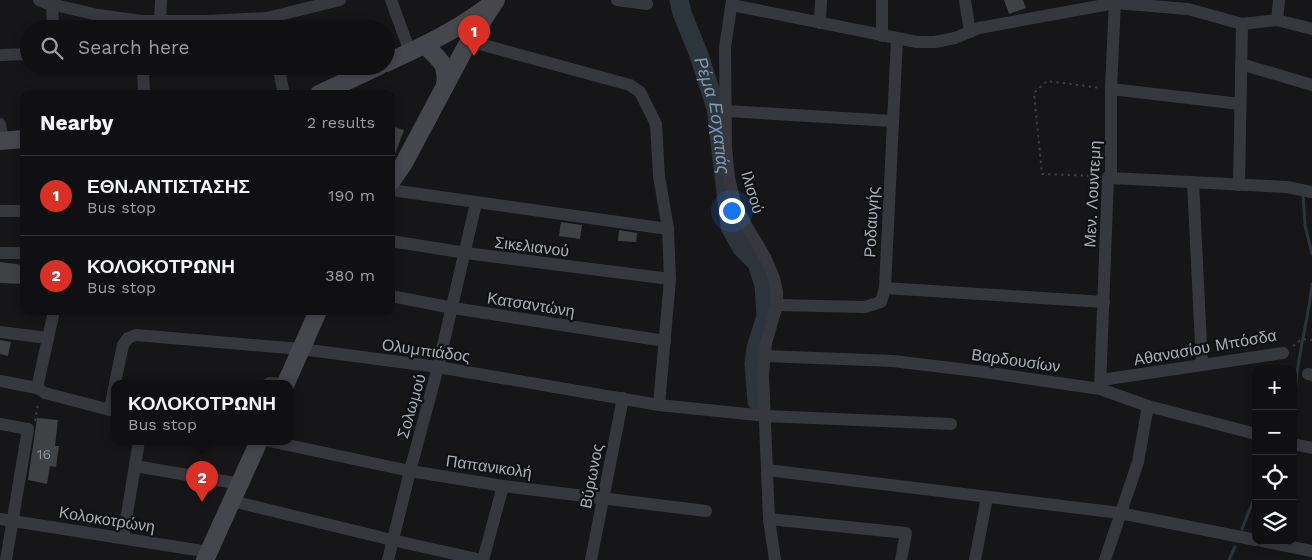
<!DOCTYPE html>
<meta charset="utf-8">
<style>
:root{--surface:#101012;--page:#19191b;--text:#f1f3f6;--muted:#9c9d9f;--line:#303032;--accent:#d93025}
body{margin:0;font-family:"Work Sans",sans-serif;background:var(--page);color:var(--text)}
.controls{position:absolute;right:15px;bottom:15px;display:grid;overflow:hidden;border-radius:10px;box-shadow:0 2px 8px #0003}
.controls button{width:45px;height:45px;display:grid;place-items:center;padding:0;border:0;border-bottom:1px solid var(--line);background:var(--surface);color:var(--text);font:25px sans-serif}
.you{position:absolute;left:731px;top:210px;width:18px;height:18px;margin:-12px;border:4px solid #fff;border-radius:50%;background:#1a73e8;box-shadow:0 0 0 8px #1a73e833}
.badge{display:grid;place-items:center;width:32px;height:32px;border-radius:50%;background:var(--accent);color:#fff;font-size:16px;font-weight:700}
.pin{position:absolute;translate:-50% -41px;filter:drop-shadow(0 1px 2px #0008)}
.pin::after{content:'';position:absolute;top:26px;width:18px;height:15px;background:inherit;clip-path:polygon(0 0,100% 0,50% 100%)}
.popup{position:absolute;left:111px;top:380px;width:182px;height:65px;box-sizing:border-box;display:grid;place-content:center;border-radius:10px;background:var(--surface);filter:drop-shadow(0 1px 4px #0005);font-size:16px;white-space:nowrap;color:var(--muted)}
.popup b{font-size:19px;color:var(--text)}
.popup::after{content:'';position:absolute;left:50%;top:100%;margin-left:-10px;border:10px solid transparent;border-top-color:var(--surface)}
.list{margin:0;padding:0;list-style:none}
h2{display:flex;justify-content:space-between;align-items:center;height:65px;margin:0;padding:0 20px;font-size:21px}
h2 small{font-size:16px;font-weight:400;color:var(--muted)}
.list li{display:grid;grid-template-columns:32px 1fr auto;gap:15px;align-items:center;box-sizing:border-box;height:80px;padding:0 20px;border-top:1px solid var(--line)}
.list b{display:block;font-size:19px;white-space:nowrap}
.list p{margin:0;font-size:16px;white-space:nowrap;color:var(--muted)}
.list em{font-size:16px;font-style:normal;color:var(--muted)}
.icon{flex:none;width:28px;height:28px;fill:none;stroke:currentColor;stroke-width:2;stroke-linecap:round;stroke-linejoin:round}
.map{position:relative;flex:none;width:1312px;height:560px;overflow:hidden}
.search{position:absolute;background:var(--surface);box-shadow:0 2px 8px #0003;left:20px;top:20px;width:375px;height:55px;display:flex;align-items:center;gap:12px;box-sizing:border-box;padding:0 18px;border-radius:28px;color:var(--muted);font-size:19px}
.panel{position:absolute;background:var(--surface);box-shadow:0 2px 8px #0003;left:20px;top:90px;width:375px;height:225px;border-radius:10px}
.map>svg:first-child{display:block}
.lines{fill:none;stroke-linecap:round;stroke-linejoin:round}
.stream{stroke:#2c353c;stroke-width:3}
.river{stroke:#2c353c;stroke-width:19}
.building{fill:#404145}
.path{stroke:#3d3f44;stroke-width:2;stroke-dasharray:2.5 4;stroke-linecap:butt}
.lane{stroke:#37383d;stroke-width:6}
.street{stroke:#37383d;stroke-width:12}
.secondary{stroke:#45474d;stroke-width:18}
.labels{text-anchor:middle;stroke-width:4.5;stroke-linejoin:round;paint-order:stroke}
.number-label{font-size:14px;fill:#8e929b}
.street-label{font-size:16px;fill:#a8adb8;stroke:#111113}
.water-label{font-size:18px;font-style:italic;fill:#7f9bb3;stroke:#111113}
</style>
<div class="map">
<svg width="1312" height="560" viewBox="0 0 1312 560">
<rect width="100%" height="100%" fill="#161618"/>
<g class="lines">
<g class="stream">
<polyline points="1303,194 1305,225 1312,254"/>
<path d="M 1293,400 C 1296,390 1296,382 1297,373 C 1301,343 1309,314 1312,284"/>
<polyline points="1242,529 1256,494"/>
<polyline points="1229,560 1235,547"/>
</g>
<path class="river" id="s1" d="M 679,0 L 682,13 L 699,55 L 716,108 L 730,227 L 742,248 L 757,263 L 764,285 L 766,316 L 756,348 L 754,364 L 757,402"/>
</g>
<g class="building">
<polygon points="1004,0 1023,0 1026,8 1009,14"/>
<polygon points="391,126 404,130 392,162 391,162"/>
<polygon points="561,222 582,225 580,239 559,236"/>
<polygon points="619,230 637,233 636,242 618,241"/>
<polygon points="0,262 24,265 24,284 0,283"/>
<polygon points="0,340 11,342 8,356 0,354"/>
<polygon points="37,418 58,420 55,446 59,446 56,467 50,466 47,484 28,480"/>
</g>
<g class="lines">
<g class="path">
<polyline points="1096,176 1042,174 1034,93 1047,81 1101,88"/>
<polyline points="1293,346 1302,339 1312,340"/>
<polyline points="35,421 38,403"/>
</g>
<polyline class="lane" points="264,383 269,380 285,381"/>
<g class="street">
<polyline points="39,0 46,3 98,15 141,21 207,21 267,18 340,0"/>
<polyline points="391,0 410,52"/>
<polyline points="617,0 647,4"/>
<polyline points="732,0 725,48 726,147 729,178 735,203 746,225 765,257 774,278 777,292 777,305 766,343 763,375 769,519 775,560"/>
<polyline points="965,0 970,32"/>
<polyline points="52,4 53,29"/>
<polyline points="732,5 917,42 935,42 955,38 979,28 1115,3 1188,9 1242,24 1277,20 1312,29"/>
<polyline points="1277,20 1279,0"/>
<polyline points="160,21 161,0"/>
<polyline points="820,23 821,0"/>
<polyline points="882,36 882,0"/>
<polyline points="469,41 630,85 640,92 656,124 659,176 668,229 670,279 659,405"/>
<polyline points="0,55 29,54"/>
<polyline points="1241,64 1312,85"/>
<polyline points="143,66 144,94"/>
<polyline points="278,66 284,94"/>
<polyline points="1111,89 1240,104"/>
<polyline points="727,111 892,121"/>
<polyline points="0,124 3,141"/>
<polyline points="1111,178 1287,187 1312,192"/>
<polyline points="1193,182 1202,365"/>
<polyline points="1239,185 1242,24"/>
<polyline points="391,190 668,229"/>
<polyline points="0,211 24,211"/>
<polyline points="391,241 466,253 670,279"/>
<polyline points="0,253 24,253"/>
<polyline points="885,288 1104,302"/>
<polyline points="391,296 453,308 665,341"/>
<polyline points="777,305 865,307 881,302 885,288 897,39"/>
<polyline points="0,332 48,338"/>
<polyline points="765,356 893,361 984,372 1100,389 1148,406 1256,434"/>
<polyline points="1308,374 1312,375"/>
<polyline points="1101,380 1283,353"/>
<polyline points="0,381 37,388 45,393 114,411"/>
<polyline points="115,383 123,345 128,338 136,335 301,349 438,367 659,405 766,416 951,424"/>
<polyline points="37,388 54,311"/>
<polyline points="1100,389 1108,177 1111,178 1111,89 1115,0"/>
<polyline points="110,410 114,388"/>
<polyline points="0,424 28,429 6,560"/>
<polyline points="269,441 410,471 503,486 706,511"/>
<polyline points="1293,444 1312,448"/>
<polyline points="135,466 240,484"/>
<polyline points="767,470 1120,513 1256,540"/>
<polyline points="232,501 392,540 482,560"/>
<polyline points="0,519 209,552"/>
<polyline points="769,519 906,533 901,560"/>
<polyline points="123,538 139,441"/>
<polyline points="1262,541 1312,551"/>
<polyline points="388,560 410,471 438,367 476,203"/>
<polyline points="483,560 503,486"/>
<polyline points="591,560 623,398"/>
<polyline points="975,560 987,497"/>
<polyline points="1105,560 1138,462 1148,406"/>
</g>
<g class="secondary">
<path d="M 425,45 C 440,61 448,63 445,86"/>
<path d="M 386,63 C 421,47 455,31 486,8"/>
<polyline points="319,94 379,66"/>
<polyline points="0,141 24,139"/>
<polyline points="391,182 404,163 469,41 496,0"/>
<polyline points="286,383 318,311"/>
<polyline points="205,560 259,441"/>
</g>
</g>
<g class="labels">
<g class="number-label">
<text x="44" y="459">16</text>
</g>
<g class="street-label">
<text transform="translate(753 192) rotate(73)" y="6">Ιλισού</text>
<text transform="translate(1092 194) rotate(-87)" y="6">Μεν. Λουντεμη</text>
<text transform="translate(871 222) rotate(-87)" y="6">Ροδαυγής</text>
<text transform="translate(532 246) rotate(7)" y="6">Σικελιανού</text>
<text transform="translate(531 304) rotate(9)" y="6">Κατσαντώνη</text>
<text transform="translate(1205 347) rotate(-10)" y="6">Αθανασίου Μπόσδα</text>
<text transform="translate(426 350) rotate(8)" y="6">Ολυμπιάδος</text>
<text transform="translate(1016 360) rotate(8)" y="6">Βαρδουσίων</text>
<text transform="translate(411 406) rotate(-74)" y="6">Σολωμού</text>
<text transform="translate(489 466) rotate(8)" y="6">Παπανικολή</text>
<text transform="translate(591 476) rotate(-79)" y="6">Βύρωνος</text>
<text transform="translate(107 519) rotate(9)" y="6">Κολοκοτρώνη</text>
</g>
<g class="water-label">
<text dy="6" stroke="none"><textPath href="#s1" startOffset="121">Ρέμα Εσχατιάς</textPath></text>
</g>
</g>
</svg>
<div class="controls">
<button>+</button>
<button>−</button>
<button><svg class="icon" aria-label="locate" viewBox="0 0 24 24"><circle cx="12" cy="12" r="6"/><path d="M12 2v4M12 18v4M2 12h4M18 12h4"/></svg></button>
<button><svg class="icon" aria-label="layers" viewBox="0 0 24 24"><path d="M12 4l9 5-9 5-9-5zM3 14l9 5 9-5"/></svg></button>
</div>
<div class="you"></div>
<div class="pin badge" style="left:474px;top:56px">1</div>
<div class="pin badge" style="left:202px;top:502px">2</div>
<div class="popup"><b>ΚΟΛΟΚΟΤΡΩΝΗ</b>Bus stop</div>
<div class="search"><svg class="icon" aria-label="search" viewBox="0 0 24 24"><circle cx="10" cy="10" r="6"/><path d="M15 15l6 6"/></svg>Search here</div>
<section class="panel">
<h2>Nearby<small>2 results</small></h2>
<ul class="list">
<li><span class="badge">1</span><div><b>ΕΘΝ.ΑΝΤΙΣΤΑΣΗΣ</b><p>Bus stop</p></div><em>190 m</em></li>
<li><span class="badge">2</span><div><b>ΚΟΛΟΚΟΤΡΩΝΗ</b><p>Bus stop</p></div><em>380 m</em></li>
</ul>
</section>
</div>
